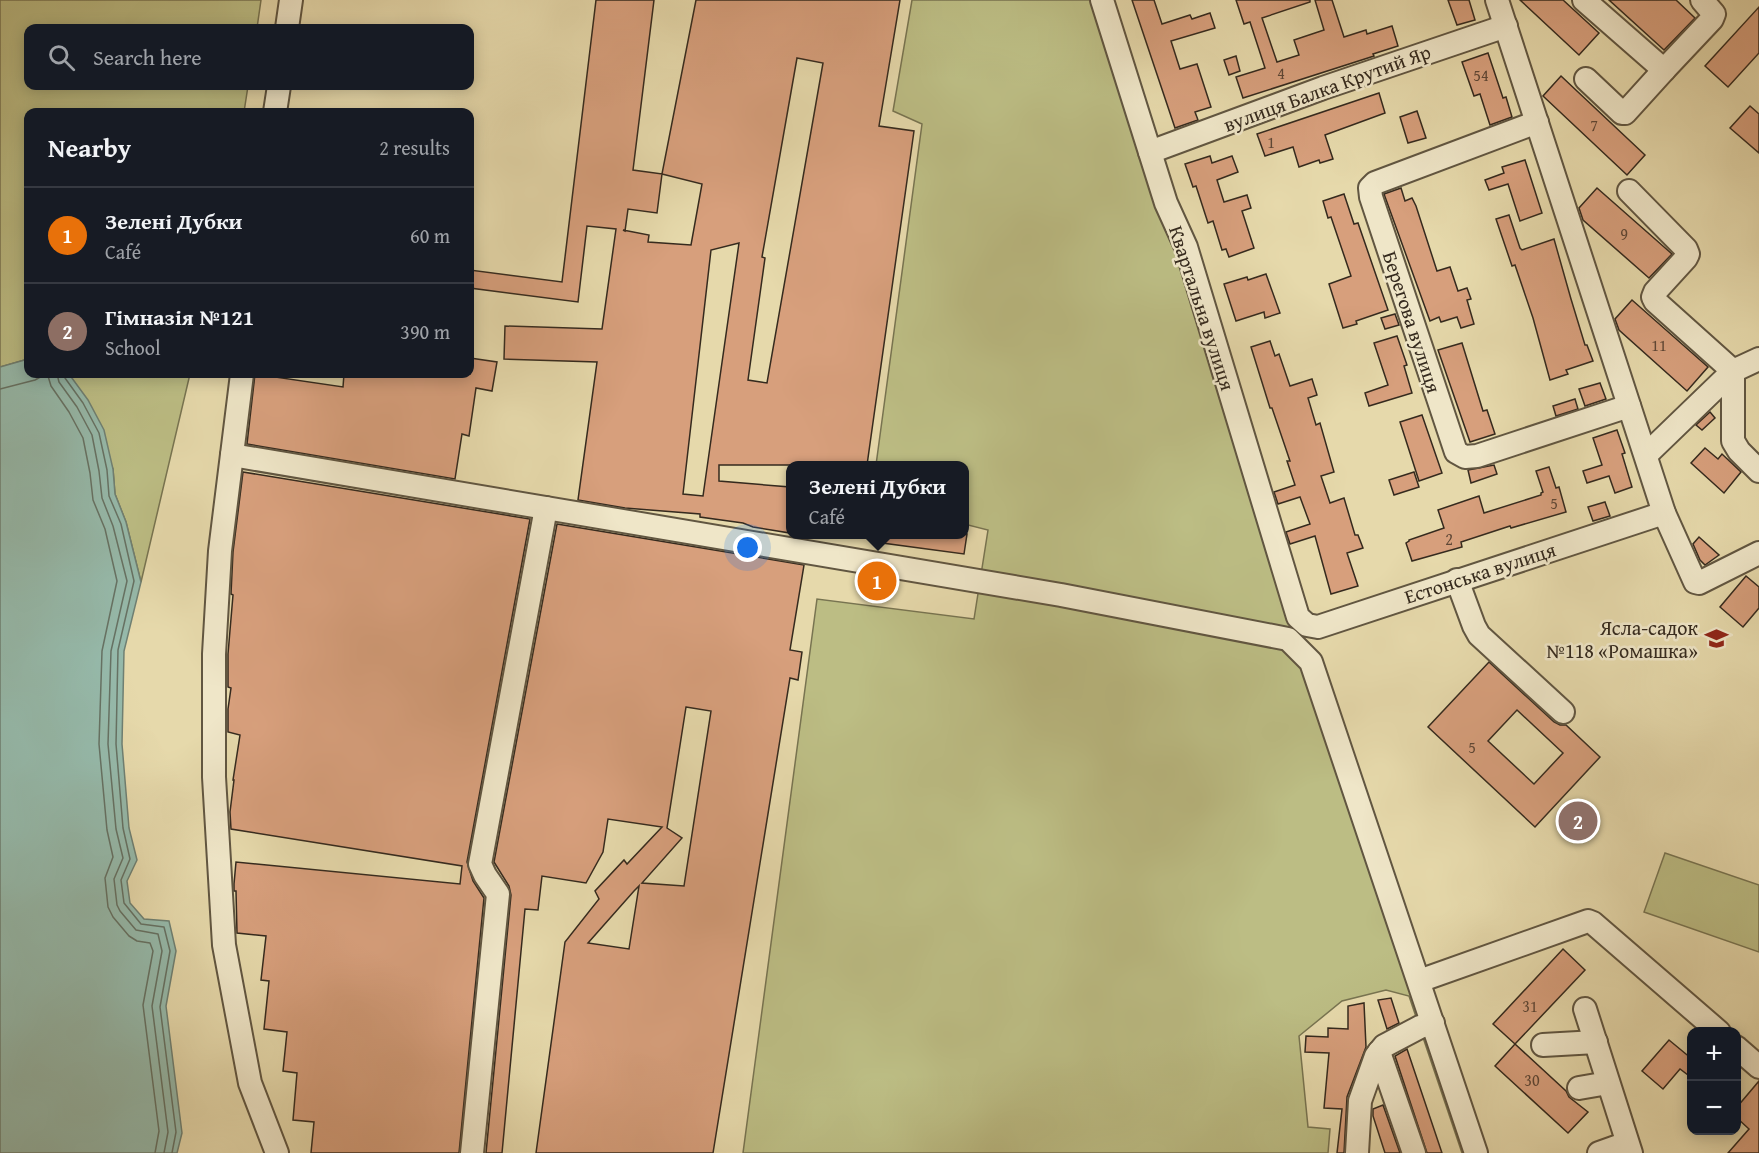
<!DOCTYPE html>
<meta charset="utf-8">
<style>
:root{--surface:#171b24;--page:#20242c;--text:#f1f3f6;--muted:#9ea1a6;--line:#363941;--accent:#7c3aed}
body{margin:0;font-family:"Gentium Book Plus",serif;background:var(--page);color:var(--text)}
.controls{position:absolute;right:18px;bottom:18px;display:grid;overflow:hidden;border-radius:12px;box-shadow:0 3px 15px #0003}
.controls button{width:54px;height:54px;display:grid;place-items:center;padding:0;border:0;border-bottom:2px solid var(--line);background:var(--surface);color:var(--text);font:30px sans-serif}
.you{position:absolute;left:748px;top:548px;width:21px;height:21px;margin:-15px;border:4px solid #fff;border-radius:50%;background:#1a73e8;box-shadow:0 0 0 9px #1a73e833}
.badge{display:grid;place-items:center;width:39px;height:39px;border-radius:50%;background:var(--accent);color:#fff;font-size:20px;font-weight:700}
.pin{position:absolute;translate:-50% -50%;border:3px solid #fff;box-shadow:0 2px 6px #0006}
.popup{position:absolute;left:786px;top:461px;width:183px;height:78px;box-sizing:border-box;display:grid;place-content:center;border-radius:12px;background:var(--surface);filter:drop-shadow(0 2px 4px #0005);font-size:20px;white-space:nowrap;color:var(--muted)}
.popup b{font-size:22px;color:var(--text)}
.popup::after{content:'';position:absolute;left:50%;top:100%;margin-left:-12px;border:12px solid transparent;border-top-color:var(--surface)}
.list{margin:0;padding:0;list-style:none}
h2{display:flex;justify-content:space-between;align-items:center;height:78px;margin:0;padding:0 24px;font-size:26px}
h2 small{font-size:20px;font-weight:400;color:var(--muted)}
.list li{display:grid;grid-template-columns:39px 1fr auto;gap:18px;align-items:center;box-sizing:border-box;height:96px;padding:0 24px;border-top:2px solid var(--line)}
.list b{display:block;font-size:22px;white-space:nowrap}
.list p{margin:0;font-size:20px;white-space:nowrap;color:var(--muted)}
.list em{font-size:20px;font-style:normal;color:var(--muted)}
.icon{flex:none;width:33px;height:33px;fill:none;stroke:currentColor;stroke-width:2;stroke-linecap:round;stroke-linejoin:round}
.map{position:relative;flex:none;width:1759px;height:1153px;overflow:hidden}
.search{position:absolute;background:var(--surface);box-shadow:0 3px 15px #0003;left:24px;top:24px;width:450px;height:66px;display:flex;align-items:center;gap:15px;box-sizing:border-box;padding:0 21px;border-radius:12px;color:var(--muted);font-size:22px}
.panel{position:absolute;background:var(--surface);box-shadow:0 3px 15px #0003;left:24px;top:108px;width:450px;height:270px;border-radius:12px}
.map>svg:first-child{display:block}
.green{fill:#bcbd84;stroke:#787451;stroke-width:1.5}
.water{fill:#96baab;stroke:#6f8073;stroke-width:1.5}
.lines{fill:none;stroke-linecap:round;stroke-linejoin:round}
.shore{stroke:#667264;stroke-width:1.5}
.building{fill:#d79f7c;stroke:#352a1e;stroke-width:1.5;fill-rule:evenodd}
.minor-casing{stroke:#615641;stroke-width:26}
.minor{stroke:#efe6c8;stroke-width:22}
.labels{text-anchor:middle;stroke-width:5;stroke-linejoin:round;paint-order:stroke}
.number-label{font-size:16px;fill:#5e4736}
.street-label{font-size:20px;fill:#352a1e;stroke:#efe6c8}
.poi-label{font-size:20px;fill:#352a1e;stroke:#efe6c8;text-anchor:end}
</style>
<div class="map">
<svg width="1759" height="1153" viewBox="0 0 1759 1153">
<rect width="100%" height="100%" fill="#e6d9ab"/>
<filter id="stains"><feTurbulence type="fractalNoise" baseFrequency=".00333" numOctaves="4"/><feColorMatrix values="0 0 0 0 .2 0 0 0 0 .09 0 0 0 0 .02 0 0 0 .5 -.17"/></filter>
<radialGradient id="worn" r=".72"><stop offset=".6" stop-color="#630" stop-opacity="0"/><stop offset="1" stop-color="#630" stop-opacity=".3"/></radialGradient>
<g class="green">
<polygon points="0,0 261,0 257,28 28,28 28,86 248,86 244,112 28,112 28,359 0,367"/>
<polygon points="912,0 1102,0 1186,247 1311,662 1476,1153 1462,1153 1409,996 1386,990 1342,1001 1299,1036 1308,1127 1330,1129 1328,1153 743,1153 817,599 974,619 988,530 964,524 964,466 876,465 922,124 893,111"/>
<polygon points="69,374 190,374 141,582 126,522 115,494 113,469"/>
<polygon points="1665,853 1759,885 1759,952 1644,912"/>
</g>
<polygon class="water" points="28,359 28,374 69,374 88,400 104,430 113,469 115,494 126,522 141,582 124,651 122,744 129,828 137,860 127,881 130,903 144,919 169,921 176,951 166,1006 182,1133 177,1153 0,1153 0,367"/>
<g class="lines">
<g class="shore">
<polyline points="57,374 59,382 77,407 92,435 99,471 102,498 113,526 127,581 111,651 108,744 116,829 123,858 114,879 117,905 120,911 136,930 158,934 162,951 152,1006 168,1132 164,1153"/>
<polyline points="65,374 65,378 83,403 99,433 107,470 109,496 121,524 134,581 118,650 116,744 123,828 130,859 121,880 124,903 141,924 164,927 170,951 160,1007 176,1132 172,1153"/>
<polyline points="0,389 35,380 44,375 48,376 51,386 69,412 83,438 90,473 93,500 105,529 117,581 102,651 99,744 107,830 113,857 105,878 108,907 113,917 129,936 137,941 150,943 153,951 143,1005 159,1131 155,1153"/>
</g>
</g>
<g class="building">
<path d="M 596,0 L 654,0 L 633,170 L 662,174 L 696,0 L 900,0 L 879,126 L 914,131 L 867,465 L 719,465 L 719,481 L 790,487 L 790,533 L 753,527 L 743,523 L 700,517 L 700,514 L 625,508 L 578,500 L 597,362 L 504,359 L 505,326 L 602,329 L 616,229 L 587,226 L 578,302 L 470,288 L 470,270 L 562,282 ZM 797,58 L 823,63 L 767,383 L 748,380 L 765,258 L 762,257 ZM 662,174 L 702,184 L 691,245 L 648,242 L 649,235 L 623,230 L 625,231 L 628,209 L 657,213 ZM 739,243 L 703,496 L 683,494 L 711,250 Z"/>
<polygon points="1132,0 1154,0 1162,24 1190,15 1192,19 1210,13 1215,28 1171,41 1180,69 1197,64 1211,107 1195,112 1198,120 1175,128"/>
<polygon points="1236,0 1310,0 1310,2 1262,18 1277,62 1299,55 1294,40 1324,30 1315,0 1332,0 1344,37 1366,30 1367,34 1392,26 1398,46 1373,54 1374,56 1243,98 1236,77 1265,68 1250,22 1244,24"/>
<polygon points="1448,0 1469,0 1475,20 1457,25"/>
<polygon points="1520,0 1563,0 1599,33 1579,55"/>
<polygon points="1609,0 1676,0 1695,18 1664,50"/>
<polygon points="1759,7 1759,53 1728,87 1705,66"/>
<polygon points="1488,53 1503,98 1506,97 1512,117 1490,125 1480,94 1474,96 1462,62"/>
<polygon points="1236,56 1240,71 1229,75 1224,60"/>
<polygon points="1561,76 1645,155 1627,175 1543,96"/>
<polygon points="1379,93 1385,113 1325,135 1333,159 1320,163 1319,160 1299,167 1293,147 1265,156 1257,134"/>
<polygon points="1750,106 1759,114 1759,153 1730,128"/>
<polygon points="1417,111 1426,138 1408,143 1400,117"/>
<polygon points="1210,156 1212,163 1232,156 1238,172 1217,180 1224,202 1247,195 1251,208 1242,211 1254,248 1229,257 1226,249 1222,250 1213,221 1208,223 1196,186 1193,187 1185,164"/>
<polygon points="1525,160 1542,213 1520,221 1508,184 1489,190 1485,180 1504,173 1502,167"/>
<polygon points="1401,188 1405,201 1412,198 1416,206 1437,271 1450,267 1458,291 1467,288 1471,299 1467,300 1474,324 1461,328 1457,317 1441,322 1439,317 1430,321 1384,194"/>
<polygon points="1597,188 1672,254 1649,278 1583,220 1579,208"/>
<polygon points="1344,194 1354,224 1358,223 1388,310 1356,321 1357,324 1343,328 1329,284 1351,276 1331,217 1328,218 1323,201"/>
<polygon points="1509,215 1520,248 1522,250 1554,239 1571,299 1585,345 1587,345 1593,361 1566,370 1568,374 1550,380 1533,318 1515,265 1512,266 1496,219"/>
<polygon points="1266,274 1280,313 1265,318 1264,312 1236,321 1224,284 1247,277 1248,280"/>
<polygon points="1632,300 1708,367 1687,391 1619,330 1615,319"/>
<polygon points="1395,314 1399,325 1385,329 1381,318"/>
<polygon points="1397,336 1407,365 1404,366 1412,393 1369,406 1365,393 1388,385 1374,343"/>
<polygon points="1270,341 1275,356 1279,354 1290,386 1312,379 1317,395 1308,398 1316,425 1320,423 1334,472 1321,476 1330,503 1344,498 1355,535 1358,535 1363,548 1347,553 1358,586 1331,594 1315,536 1290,544 1286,532 1310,524 1300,497 1278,504 1274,492 1295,485 1287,461 1290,461 1272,408 1270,408 1251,347"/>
<polygon points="1462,343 1483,411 1487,410 1495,434 1470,442 1438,350"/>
<polygon points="470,358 497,362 492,391 476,388 469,436 462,434 455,479 247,444 255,374 343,387 344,374 470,374"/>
<polygon points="1600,383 1606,399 1585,406 1579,389"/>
<polygon points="1575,399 1578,409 1556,416 1553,406"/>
<polygon points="1710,412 1715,418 1702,430 1696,425"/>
<polygon points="1422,415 1442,473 1419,481 1400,422"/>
<polygon points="1617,430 1625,453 1622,454 1632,487 1615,493 1609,476 1587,483 1583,471 1602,465 1593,438"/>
<polygon points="1705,448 1718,459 1722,454 1741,472 1724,493 1691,463"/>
<polygon points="1494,465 1497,474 1471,483 1468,470"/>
<polygon points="1549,467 1556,488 1559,487 1566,512 1511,528 1510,526 1461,542 1462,547 1412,561 1406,543 1409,541 1409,540 1444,528 1438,510 1479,496 1484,513 1541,495 1541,493 1543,492 1536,471"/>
<polygon points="243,472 530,519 467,862 473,881 484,898 459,1153 311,1153 314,1122 293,1120 297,1073 283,1071 287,1032 264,1029 269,981 261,980 266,936 237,933 236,891 234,891 234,884 236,862 460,884 462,866 231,829 230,812 234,780 233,780 240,735 228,732 228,709 231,688 228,687 228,654 233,595 231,594 233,552"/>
<polygon points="1414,472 1419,487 1394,495 1389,480"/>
<polygon points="1605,502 1610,516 1593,521 1588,507"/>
<path d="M 557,524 L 804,565 L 790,650 L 802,652 L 798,680 L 790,678 L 713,1153 L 536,1153 L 565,942 L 599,899 L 595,891 L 624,860 L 627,864 L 662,827 L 608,819 L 603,852 L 586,883 L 542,876 L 538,910 L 525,909 L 502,1153 L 486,1153 L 511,895 L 509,886 L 494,862 ZM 686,707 L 711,711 L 684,886 L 642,883 L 682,838 L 667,828 ZM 639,886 L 629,949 L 588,943 L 634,891 Z"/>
<polygon points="875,534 967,534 964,554 875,542"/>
<polygon points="1699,537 1719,555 1705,565 1700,560 1693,544"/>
<polygon points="867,576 887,579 885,590 866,587"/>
<polygon points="1746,576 1759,587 1759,608 1743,627 1720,607"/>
<path d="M 1489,662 L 1554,722 L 1560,725 L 1566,725 L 1600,757 L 1535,827 L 1428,727 ZM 1517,710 L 1563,753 L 1534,784 L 1488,741 Z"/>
<polygon points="1563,949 1585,970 1515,1044 1493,1024"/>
<polygon points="1391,998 1399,1023 1387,1029 1378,1000"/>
<polygon points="1364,1003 1366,1047 1347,1097 1344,1153 1337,1153 1342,1109 1324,1108 1329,1053 1305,1052 1306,1036 1328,1037 1328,1028 1348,1029 1348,1006"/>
<polygon points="1669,1040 1692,1059 1692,1078 1680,1069 1663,1089 1642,1071"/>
<polygon points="1515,1044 1566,1091 1569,1097 1588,1112 1568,1133 1495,1066"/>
<polygon points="1407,1049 1442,1153 1427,1153 1395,1056"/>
<polygon points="1759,1081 1759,1153 1728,1153 1749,1129 1737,1118 1737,1107"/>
<polygon points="1383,1105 1400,1153 1385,1153 1373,1116 1373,1109"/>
</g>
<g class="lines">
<defs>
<g id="minor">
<polyline points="1102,0 1166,203 1186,247 1298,617 1307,625 1318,627 1664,513"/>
<polyline points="1497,0 1664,513 1695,582 1699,583 1759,553"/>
<polyline points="1584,0 1664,70 1712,19 1714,14 1702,0"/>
<polyline points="287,28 291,0"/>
<polyline points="1586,79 1622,113 1625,113 1664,70"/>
<polyline points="275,112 279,86"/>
<polyline points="1537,122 1375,183 1370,188 1371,197 1456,452 1465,457 1477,456 1629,406"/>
<polyline points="1150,152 1323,88 1506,26"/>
<polyline points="1629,191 1686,249 1688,254 1686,258 1655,292 1653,297 1655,301 1733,371 1733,441 1739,451 1759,471"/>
<polyline points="242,374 220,551 214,654 214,777 224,945 250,1083 277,1153"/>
<polyline points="232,455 1061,595 1288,639 1311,662 1476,1153"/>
<polyline points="1646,455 1733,371 1759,359"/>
<polyline points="1457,580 1474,626 1479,635 1563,712"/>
<polyline points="1419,981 1588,921 1593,923 1719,1032"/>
<polyline points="1585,1009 1631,1153"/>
<polyline points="1543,1045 1596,1042"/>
<polyline points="1736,1047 1759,1067"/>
<polyline points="1379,1052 1414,1153"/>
<polyline points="1579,1088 1608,1083"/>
<polyline points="472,1153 498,894 485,875 480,864 546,508"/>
<polyline points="1357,1153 1360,1101 1376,1056 1384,1046 1420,1027 1433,1023"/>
<polyline points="1599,1153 1627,1143"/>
</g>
</defs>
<use href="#minor" class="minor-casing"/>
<use href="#minor" class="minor"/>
</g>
<defs>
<symbol id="school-bare" viewBox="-9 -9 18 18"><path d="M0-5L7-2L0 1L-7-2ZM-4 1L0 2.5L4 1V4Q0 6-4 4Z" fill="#8f2418" stroke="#efe6c8" stroke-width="2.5" paint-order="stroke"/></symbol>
</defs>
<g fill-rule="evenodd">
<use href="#school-bare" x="1700" y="622" width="33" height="33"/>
</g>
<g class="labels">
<g class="number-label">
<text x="1281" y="79">4</text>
<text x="1481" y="81">54</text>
<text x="1594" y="131">7</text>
<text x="1271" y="148">1</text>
<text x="1624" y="240">9</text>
<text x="1659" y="351">11</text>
<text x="1554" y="509">5</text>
<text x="1449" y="545">2</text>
<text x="1472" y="753">5</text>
<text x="1530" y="1012">31</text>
<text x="1532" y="1086">30</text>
</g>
<g class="street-label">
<text transform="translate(1327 88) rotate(-20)" y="7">вулиця Балка Крутий Яр</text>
<text transform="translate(1202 308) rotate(72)" y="7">Квартальна вулиця</text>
<text transform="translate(1412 322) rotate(72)" y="7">Берегова вулиця</text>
<text transform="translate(1480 573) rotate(-18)" y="7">Естонська вулиця</text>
</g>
<g class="poi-label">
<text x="1698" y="635">Ясла-садок<tspan x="1698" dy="23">№118 «Ромашка»</tspan></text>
</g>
</g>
<rect width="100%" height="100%" filter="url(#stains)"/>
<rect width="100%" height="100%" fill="url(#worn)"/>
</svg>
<div class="controls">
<button>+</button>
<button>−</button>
</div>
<div class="you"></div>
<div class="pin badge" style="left:877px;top:581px;background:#e8710a">1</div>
<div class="popup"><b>Зелені Дубки</b>Café</div>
<div class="pin badge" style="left:1578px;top:821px;background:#8d6e63">2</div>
<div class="search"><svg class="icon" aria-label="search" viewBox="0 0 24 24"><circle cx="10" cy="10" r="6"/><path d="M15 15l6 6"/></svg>Search here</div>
<section class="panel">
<h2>Nearby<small>2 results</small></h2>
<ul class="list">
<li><span class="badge" style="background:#e8710a">1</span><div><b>Зелені Дубки</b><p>Café</p></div><em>60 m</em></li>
<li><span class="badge" style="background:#8d6e63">2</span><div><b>Гімназія №121</b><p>School</p></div><em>390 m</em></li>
</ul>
</section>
</div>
